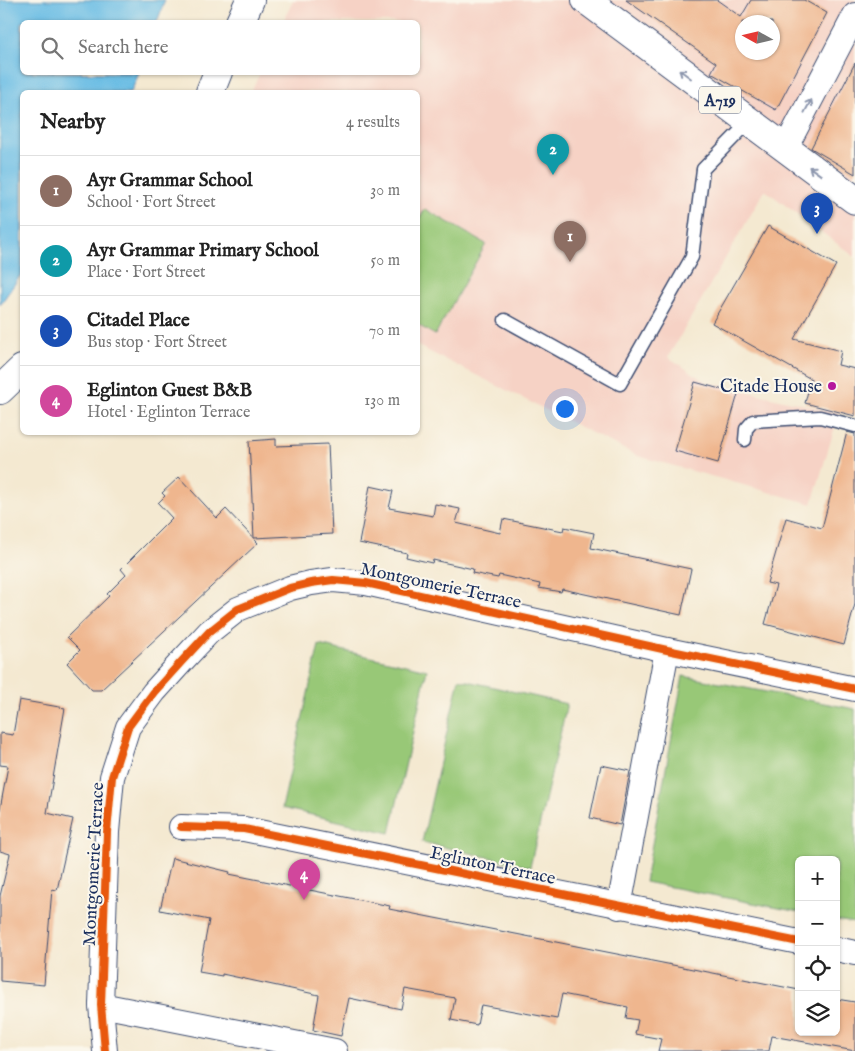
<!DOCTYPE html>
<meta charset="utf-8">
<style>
:root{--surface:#fff;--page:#f2f2f2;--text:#222;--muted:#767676;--line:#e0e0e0;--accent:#111827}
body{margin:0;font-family:"IM FELL English",serif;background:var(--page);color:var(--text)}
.controls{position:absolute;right:15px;bottom:15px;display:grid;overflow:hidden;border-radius:8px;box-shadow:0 1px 4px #0004}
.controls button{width:45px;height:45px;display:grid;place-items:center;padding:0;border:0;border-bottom:1px solid var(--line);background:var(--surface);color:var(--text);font:25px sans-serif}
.compass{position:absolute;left:735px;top:15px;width:45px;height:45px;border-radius:50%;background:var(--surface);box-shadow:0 1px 4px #0004;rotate:278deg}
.you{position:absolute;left:564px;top:408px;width:18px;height:18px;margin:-12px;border:4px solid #fff;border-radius:50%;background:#1a73e8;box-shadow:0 0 0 8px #1a73e833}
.badge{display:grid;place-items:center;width:32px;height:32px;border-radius:50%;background:var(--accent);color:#fff;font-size:16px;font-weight:700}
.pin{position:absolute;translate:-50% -41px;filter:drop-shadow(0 1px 2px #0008)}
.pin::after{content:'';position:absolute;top:26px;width:18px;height:15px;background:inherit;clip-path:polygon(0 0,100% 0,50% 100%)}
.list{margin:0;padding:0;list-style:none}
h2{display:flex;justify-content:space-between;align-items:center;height:65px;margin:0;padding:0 20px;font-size:21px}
h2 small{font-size:16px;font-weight:400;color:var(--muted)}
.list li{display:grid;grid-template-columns:32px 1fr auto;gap:15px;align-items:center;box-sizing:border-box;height:70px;padding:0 20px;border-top:1px solid var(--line)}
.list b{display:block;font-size:19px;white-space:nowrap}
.list p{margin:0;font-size:16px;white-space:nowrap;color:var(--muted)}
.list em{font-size:16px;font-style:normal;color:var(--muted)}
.icon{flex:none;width:28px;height:28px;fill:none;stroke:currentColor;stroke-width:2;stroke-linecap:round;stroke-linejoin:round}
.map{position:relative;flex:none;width:855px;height:1051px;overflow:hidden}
.search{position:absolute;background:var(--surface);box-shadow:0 1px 4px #0004;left:20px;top:20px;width:400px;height:55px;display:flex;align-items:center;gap:12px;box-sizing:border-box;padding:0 18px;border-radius:8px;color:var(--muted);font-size:19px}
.panel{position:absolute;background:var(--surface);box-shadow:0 1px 4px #0004;left:20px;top:90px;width:400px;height:345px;border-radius:8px}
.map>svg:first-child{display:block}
.built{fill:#f6d2c5;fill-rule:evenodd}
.green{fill:#98c877;stroke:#5a7c6a}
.water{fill:#67bce4;stroke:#4176a1}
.building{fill:#efb68e;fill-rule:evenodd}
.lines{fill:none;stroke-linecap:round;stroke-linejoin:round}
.service-casing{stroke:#3c4b6f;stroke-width:15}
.minor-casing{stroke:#3c4b6f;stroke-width:26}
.secondary-casing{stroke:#3c4b6f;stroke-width:30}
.primary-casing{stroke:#3c4b6f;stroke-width:30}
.service{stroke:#fff;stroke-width:12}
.minor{stroke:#fff;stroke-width:24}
.secondary{stroke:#fff;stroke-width:28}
.primary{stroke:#fff;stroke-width:28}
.cycleway-casing{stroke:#fbf7ec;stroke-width:11}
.cycleway{stroke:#e8590c;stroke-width:8}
.oneway{stroke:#8d97ae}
.poi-dot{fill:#b5179e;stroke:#fbf7ec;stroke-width:2}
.labels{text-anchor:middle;stroke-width:4;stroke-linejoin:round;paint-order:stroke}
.shield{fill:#fbf7ec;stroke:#5e6b89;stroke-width:1}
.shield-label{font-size:16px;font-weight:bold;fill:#1b2f5e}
.poi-label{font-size:18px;fill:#1b2f5e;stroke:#fbf7ec;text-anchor:end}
.street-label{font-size:18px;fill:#1b2f5e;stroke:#fbf7ec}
</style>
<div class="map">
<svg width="855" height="1051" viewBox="0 0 855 1051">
<rect width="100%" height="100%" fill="#fbf7ec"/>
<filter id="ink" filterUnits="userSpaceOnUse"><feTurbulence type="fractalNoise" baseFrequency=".02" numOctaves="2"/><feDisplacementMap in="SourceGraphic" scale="10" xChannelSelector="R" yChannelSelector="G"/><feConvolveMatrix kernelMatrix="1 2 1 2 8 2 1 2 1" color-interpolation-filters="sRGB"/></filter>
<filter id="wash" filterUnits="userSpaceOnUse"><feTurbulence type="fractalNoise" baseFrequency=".0096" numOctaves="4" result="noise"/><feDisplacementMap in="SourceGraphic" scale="20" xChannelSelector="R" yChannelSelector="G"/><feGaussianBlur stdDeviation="1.12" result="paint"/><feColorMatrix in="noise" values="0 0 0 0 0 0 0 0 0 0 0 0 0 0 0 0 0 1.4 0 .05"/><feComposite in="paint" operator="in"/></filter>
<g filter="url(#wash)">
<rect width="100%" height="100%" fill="#f4e9d1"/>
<path class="built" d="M 293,0 L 855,0 L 855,257 L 765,190 L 668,357 L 706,382 L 839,413 L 812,504 L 638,456 L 418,346 L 418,92 L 251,92 L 260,73 L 418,72 L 418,22 L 283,22 ZM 742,22 L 772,22 L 772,52 L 742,52 Z"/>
<g class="green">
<polygon points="425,209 486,244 435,335 418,325 418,221"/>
<polygon points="319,645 427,670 390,833 282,808"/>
<polygon points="683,676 855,709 855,923 836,920 836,860 799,860 799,912 645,882"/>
<polygon points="459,679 567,704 530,867 422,842"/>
</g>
<polygon class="water" points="0,0 165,0 157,22 22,22 22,72 139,73 131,92 22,92 22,273 0,305"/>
<g id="blocks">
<g class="building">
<path d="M 626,0 L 717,0 L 741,17 L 751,0 L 804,0 L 827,13 L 776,110 L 711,73 L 716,63 ZM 742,22 L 772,22 L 772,52 L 742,52 Z"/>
<polygon points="855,63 855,174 811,148"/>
<polygon points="768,226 836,265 794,339 841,351 838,365 855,369 855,416 805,403 811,379 712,323"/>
<polygon points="695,382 738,394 718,463 675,451"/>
<polygon points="847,432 855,434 855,604 844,645 765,624 776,585 767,583 786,518 822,528"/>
<polygon points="276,439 276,446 328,444 332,534 254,538 249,441"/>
<polygon points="179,477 217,518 226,509 258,543 101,690 92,690 67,663 80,650 67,637 109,596 107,594 126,575 121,569 172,518 158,503 165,496 162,493"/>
<polygon points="370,486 393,491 389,508 433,516 435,504 460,509 456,523 500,533 503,519 563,531 564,527 594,533 591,548 691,569 681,615 562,589 561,592 539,588 540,584 499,575 498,578 472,573 473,569 433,560 432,563 406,557 407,553 359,543"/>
<polygon points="19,700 65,708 47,813 73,819 57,890 52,889 44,985 0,981 0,896 10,854 0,851 0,809 8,766 0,765 0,733 13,735"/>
<polygon points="601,765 630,771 620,825 590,818"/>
<polygon points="172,858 230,872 229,874 390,906 389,909 799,990 799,1032 836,1032 836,999 855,1002 855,1051 772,1036 769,1051 658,1051 661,1039 635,1034 638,1020 626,1018 628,1007 562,994 557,1019 481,1005 477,1025 451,1020 455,998 405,989 401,1009 349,998 341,1036 313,1030 319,995 222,974 222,976 199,972 209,920 160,910"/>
</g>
</g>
</g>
<g filter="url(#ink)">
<use href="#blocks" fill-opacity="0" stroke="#3c4b6f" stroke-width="1"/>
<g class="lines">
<defs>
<g id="service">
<polyline points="505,320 620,384 692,257 703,169 749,122"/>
<polyline points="745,440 746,429 753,421 820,417 855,426"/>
</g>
<g id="minor">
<polyline points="785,149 855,15"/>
<polyline points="181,827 244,829 799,942"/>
<polyline points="619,907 667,650"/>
<polyline points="836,949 855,953"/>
<polyline points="101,1005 335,1051"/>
<polyline points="105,1051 101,1005 107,832 112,777 128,727 154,692 182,661 209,632 238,609 290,588 311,583 333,580 366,583 667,650 855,689"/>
</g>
<g id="secondary">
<polyline points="240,22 250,0"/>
<polyline points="210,92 218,72"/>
<polyline points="0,390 22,369"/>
</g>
<polyline id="primary" points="586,0 855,200"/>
</defs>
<use href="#service" class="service-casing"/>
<use href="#minor" class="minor-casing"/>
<use href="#secondary" class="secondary-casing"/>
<use href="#primary" class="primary-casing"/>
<use href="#service" class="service"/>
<use href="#minor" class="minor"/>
<use href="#secondary" class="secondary"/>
<use href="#primary" class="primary"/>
<defs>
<g id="cycleway">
<polyline points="181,827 244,829 799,942"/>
<polyline points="105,1051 101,1005 107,832 112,777 128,727 154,692 182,661 209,632 238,609 290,588 311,583 333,580 366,583 667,650 855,689"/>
</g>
</defs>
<use href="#cycleway" class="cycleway-casing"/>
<use href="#cycleway" class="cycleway"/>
</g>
<defs><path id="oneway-shaft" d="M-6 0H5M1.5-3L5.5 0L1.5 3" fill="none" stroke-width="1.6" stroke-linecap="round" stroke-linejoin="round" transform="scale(1.25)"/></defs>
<g class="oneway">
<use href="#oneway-shaft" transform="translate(685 74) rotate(-143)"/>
<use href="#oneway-shaft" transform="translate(808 106) rotate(-62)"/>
<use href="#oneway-shaft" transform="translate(815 171) rotate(-144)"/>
</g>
</g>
<circle class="poi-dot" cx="832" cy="386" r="5"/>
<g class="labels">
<rect class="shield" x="699" y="86.5" width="42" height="27" rx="4"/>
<g class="shield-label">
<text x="720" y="106">A719</text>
</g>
<g class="poi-label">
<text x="822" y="392">Citade House</text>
</g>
<g class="street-label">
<text transform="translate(441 585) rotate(12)" y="6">Montgomerie Terrace</text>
<text transform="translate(93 864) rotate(-87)" y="6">Montgomerie Terrace</text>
<text transform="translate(493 865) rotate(12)" y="6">Eglinton Terrace</text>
</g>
</g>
</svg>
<div class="controls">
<button>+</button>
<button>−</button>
<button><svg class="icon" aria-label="locate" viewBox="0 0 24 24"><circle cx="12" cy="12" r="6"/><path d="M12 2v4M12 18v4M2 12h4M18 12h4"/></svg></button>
<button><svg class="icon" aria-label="layers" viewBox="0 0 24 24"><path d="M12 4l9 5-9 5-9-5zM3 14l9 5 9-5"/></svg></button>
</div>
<svg class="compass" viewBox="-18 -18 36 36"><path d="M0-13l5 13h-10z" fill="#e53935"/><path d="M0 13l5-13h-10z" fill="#767676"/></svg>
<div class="you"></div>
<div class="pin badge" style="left:570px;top:262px;background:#8d6e63">1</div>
<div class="pin badge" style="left:553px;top:175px;background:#0f9aa8">2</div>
<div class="pin badge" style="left:817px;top:234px;background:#1a4fb4">3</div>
<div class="pin badge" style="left:304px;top:900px;background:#d1479c">4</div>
<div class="search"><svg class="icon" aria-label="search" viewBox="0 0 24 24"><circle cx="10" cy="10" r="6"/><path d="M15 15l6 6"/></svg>Search here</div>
<section class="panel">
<h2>Nearby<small>4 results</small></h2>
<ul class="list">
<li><span class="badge" style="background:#8d6e63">1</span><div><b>Ayr Grammar School</b><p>School · Fort Street</p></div><em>30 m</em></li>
<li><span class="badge" style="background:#0f9aa8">2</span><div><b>Ayr Grammar Primary School</b><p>Place · Fort Street</p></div><em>50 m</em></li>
<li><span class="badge" style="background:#1a4fb4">3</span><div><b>Citadel Place</b><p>Bus stop · Fort Street</p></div><em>70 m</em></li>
<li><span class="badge" style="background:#d1479c">4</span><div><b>Eglinton Guest B&amp;B</b><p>Hotel · Eglinton Terrace</p></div><em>130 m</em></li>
</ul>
</section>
</div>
